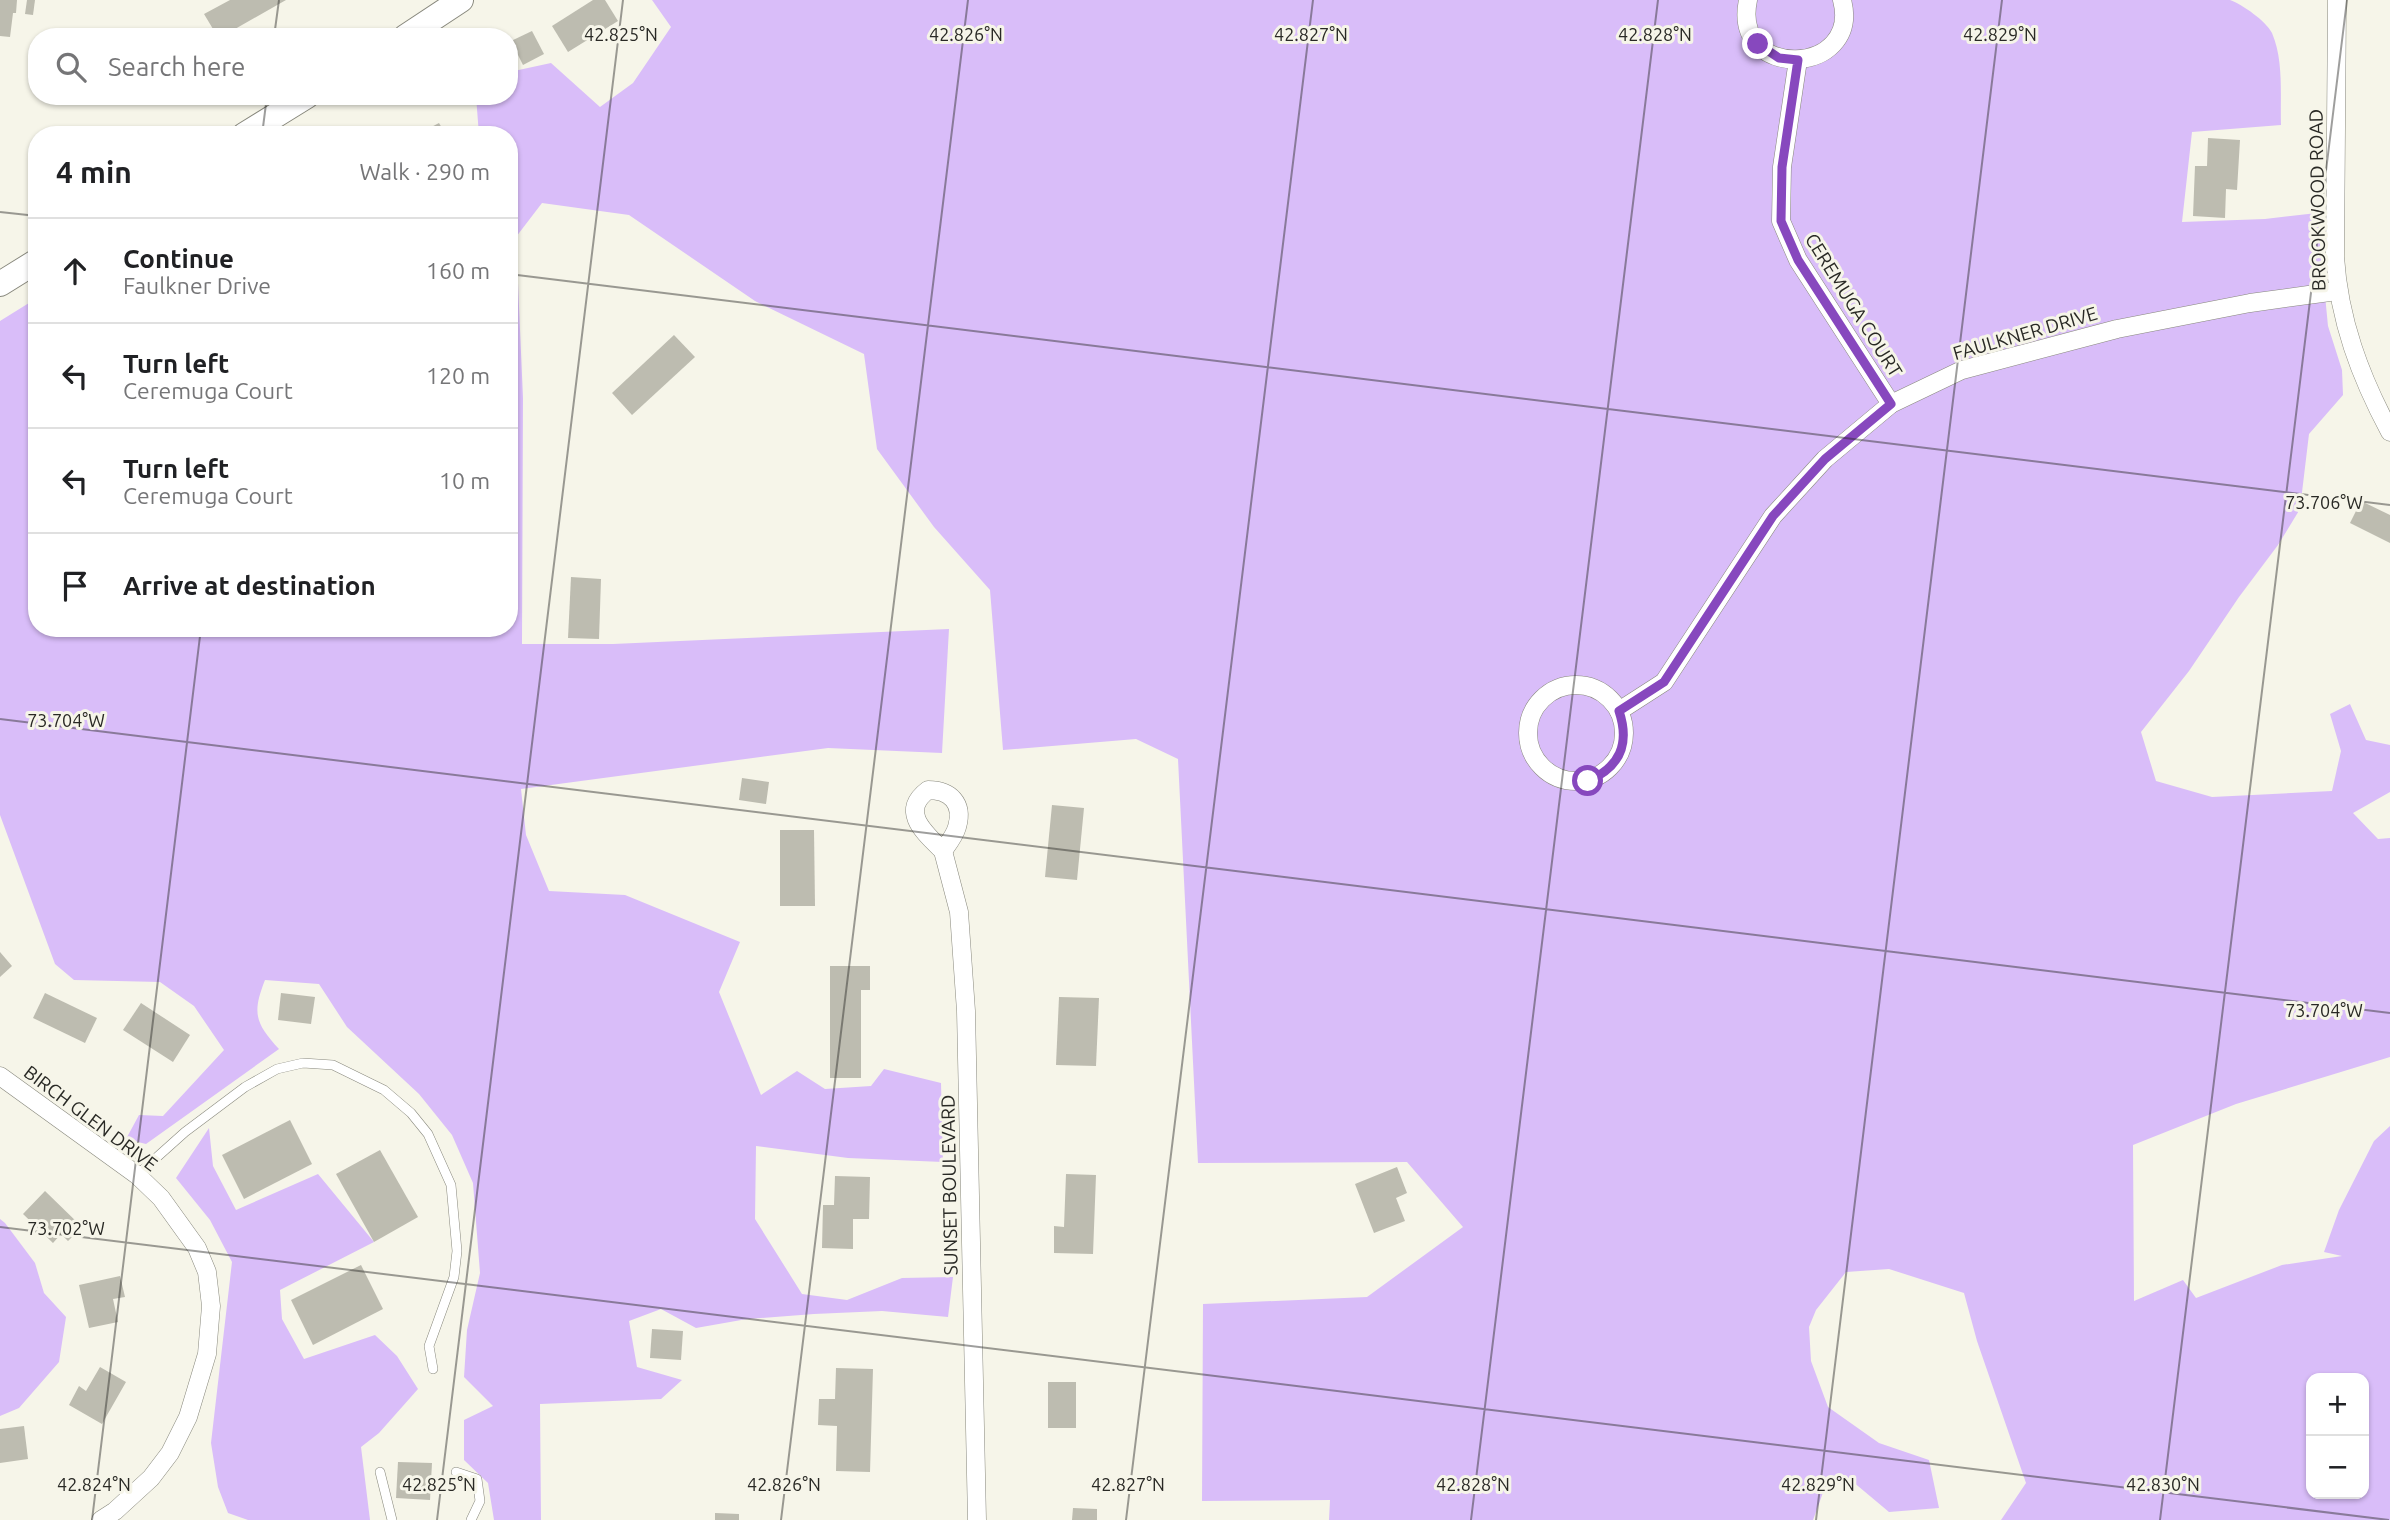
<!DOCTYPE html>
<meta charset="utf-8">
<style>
:root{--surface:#fff;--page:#f6f6f6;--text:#202124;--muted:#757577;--line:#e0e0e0}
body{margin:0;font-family:Ubuntu,sans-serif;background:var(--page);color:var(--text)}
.controls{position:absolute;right:21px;bottom:21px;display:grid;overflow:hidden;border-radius:14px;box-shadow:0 2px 5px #0004}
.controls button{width:63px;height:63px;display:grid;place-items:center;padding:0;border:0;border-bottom:2px solid var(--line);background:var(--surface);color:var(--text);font:35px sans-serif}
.stop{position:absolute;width:21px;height:21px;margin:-16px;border:5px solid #8748be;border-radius:50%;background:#fff}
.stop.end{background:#8748be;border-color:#fff;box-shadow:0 2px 7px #0008}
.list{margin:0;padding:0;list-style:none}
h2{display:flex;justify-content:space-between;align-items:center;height:91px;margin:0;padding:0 28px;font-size:30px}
h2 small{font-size:23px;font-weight:400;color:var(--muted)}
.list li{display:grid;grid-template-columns:46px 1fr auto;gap:21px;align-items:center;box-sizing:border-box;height:105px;padding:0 28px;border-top:2px solid var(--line)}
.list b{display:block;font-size:26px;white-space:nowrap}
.list p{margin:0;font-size:23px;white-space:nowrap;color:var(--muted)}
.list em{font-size:23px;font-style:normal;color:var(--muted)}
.icon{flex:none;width:38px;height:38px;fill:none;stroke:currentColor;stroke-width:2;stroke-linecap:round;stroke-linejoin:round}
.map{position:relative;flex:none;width:2390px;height:1520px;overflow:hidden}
.search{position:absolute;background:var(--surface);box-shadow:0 2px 5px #0004;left:28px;top:28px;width:490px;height:77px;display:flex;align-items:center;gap:18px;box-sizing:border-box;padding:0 24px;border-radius:28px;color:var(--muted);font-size:26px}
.panel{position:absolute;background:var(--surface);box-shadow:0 2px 5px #0004;left:28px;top:126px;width:490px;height:511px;border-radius:28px}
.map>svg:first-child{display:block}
.green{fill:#d9bdf9;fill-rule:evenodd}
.building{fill:#bdbcb0}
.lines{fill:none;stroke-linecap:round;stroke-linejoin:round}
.lane-casing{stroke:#88887d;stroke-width:10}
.street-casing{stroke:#88887d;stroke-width:19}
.secondary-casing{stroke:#88887d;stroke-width:26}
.lane{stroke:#fff;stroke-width:9}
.street{stroke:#fff;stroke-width:18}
.secondary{stroke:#fff;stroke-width:24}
.route{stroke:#8748be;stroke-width:9}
.ticks{fill:none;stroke:#292925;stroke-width:2;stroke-opacity:0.45}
.labels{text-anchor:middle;stroke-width:6;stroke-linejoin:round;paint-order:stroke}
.street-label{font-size:19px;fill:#292925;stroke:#f6f5e9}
.ticks-label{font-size:18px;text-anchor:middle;fill:#292925;stroke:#f6f5e9;stroke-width:6;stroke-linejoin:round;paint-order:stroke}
</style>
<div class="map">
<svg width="2390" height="1520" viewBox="0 0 2390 1520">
<rect width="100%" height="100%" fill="#f6f5e9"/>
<g class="green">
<path d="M 652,0 L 2230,0 C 2243,5 2266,21 2272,33 C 2284,61 2280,96 2281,125 L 2192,132 L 2182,222 L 2265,219 L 2317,213 L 2328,326 L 2342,370 L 2343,395 L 2309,434 L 2300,509 L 2278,545 L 2239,597 L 2189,671 L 2141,732 L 2156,781 L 2212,797 L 2332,791 L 2341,751 L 2330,714 L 2350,704 L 2366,740 L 2390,745 L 2390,792 L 2353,813 L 2378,839 L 2390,838 L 2390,1057 L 2236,1104 L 2133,1145 L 2134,1301 L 2183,1280 L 2196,1298 L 2282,1265 L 2342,1256 L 2324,1252 L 2339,1210 L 2374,1141 L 2390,1126 L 2390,1520 L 2001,1520 L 2026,1483 L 1977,1341 L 1964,1293 L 1889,1269 L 1846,1272 L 1816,1310 L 1809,1327 L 1811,1361 L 1828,1407 L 1879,1443 L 1929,1460 L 1939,1508 L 1889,1512 L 1852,1481 L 1825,1487 L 1813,1520 L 1329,1520 L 1330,1500 L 1202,1501 L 1203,1304 L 1367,1297 L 1463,1227 L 1407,1162 L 1198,1163 L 1178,759 L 1136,739 L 1003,750 L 990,590 L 934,527 L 877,449 L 864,354 L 755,301 L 629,215 L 542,203 L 516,237 L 523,398 L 522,644 L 613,644 L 949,629 L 942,753 L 828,748 L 521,789 L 526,835 L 549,891 L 625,895 L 740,942 L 719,992 L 761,1095 L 797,1071 L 825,1089 L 871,1086 L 884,1069 L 941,1083 L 943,1162 L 848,1158 L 756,1146 L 755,1219 L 802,1294 L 847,1300 L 902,1278 L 953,1277 L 948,1317 L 882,1311 L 814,1314 L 747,1319 L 696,1328 L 661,1309 L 629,1321 L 637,1367 L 682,1380 L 661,1399 L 540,1404 L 541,1520 L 494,1520 L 488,1483 L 464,1460 L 464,1420 L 493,1406 L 464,1377 L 467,1330 L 480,1273 L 473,1183 L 452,1135 L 419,1094 L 347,1027 L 319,984 L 265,980 C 252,1013 255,1023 279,1049 L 146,1144 L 126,1139 L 139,1115 L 163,1116 L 224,1050 L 194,1006 L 160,982 L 74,980 L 55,964 L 0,815 L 0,321 L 37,298 L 37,628 L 509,628 L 509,135 L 479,135 L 476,96 L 509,96 L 509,67 L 514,71 L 551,63 L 600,107 L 633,83 L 671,27 ZM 2311,1378 L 2364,1378 L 2364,1494 L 2311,1494 Z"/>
<polygon points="209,1128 213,1166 236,1210 318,1174 374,1242 280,1290 282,1319 304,1359 375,1335 397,1356 418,1389 379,1433 361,1447 370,1520 248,1520 228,1513 218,1487 211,1443 232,1262 210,1220 176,1178"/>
<polygon points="0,1219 5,1223 35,1263 44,1293 66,1317 59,1362 19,1408 0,1416"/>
</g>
<g class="building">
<polygon points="0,0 17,0 16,13 13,13 10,37 0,36"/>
<polygon points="27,0 35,0 33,15 25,14"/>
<polygon points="230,0 286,0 221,37 208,37 206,33 213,29 204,14"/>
<polygon points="593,0 605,0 618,21 568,52 552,26"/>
<polygon points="532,31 544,54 523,65 511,41"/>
<polygon points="439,123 446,135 416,135"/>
<polygon points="2208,138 2240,140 2237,190 2226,189 2225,218 2193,216 2195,166 2207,166"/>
<polygon points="674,335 695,357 632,415 612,393"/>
<polygon points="2361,501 2390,515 2390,543 2350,523"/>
<polygon points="571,577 601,579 599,639 568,638"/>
<polygon points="742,778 769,782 766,804 739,800"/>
<polygon points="1052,805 1084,808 1077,880 1045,877"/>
<polygon points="780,830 814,830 815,906 780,906"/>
<polygon points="0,952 12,966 0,977"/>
<polygon points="830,966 870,966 870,990 861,990 861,1078 830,1078"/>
<polygon points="45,993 97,1018 85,1043 33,1018"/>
<polygon points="281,993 315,997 311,1024 278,1020"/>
<polygon points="1059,997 1099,998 1096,1066 1056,1065"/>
<polygon points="141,1003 190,1035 173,1062 123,1030"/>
<polygon points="290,1120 312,1164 244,1199 222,1155"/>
<polygon points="380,1150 418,1217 374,1242 336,1174"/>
<polygon points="1397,1167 1407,1193 1396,1198 1405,1221 1374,1233 1355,1184"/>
<polygon points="1066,1174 1096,1175 1093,1254 1054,1253 1054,1226 1064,1227"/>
<polygon points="835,1176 870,1177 869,1219 853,1219 853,1249 822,1248 823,1205 834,1205"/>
<polygon points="45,1191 82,1227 68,1241 61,1234 53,1243 23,1214"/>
<polygon points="361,1265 383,1309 313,1345 291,1300"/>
<polygon points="120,1276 125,1297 113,1299 118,1322 89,1328 79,1285"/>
<polygon points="652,1329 683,1331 681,1360 650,1358"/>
<polygon points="100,1367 126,1382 102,1424 69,1405 79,1386 86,1391"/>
<polygon points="836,1368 873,1369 870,1472 836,1471 837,1426 818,1425 819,1399 835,1399"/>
<rect x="1048" y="1382" width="28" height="46"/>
<polygon points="24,1426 28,1459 0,1463 0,1429"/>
<polygon points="398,1462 432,1463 430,1500 396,1498"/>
<polygon points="1073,1508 1097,1509 1097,1520 1072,1520"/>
<polygon points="715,1513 739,1514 739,1520 715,1520"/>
</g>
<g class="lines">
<defs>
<g id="lane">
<polyline points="137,1175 185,1132 245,1087 277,1069 303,1063 333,1065 384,1090 411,1113 428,1134 451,1185 457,1251 454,1277 429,1346 433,1369"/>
<polyline points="380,1472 392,1520"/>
<polyline points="456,1472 477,1479 480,1501 471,1520"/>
</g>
<g id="street">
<path d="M 1748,0 C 1731,82 1862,76 1842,0"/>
<path d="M 2337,0 L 2335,257 C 2339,320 2360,376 2390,432"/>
<polyline points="1798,60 1782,167 1781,221 1798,260 1891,404"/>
<circle cx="1576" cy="733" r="48"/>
<polyline points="1619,711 1664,682 1773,516 1825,459 1891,404 1962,370 2117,329 2250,303 2337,291"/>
<path d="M 928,790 C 950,790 964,803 957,827 C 955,835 948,844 943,851 C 925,833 899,812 928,790 Z"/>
<polyline points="943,851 959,912 966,1011 977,1520"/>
<polyline points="0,1076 137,1175 161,1198 197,1248 207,1272 211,1306 207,1354 188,1417 170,1453 151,1478 115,1511 101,1520"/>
</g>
<g id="secondary">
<polyline points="405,37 461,0"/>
<polyline points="244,135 307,96"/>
<polyline points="0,284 37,261"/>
</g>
</defs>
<use href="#lane" class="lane-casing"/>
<use href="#street" class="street-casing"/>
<use href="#secondary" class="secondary-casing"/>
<use href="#lane" class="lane"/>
<use href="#street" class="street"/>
<use href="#secondary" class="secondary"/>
</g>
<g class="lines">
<path class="route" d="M 1588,781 C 1620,767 1630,744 1619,711 L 1664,682 L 1773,516 L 1825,459 L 1891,404 L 1798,260 L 1781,221 L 1782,167 L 1798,60 L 1779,58 L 1758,44"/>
</g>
<path class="ticks" d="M 274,37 L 279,0M 262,135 L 267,96M 0,212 L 37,216M 509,274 L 2390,505M 0,719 L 2390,1013M 0,1227 L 2389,1520M 92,1520 L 201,628M 437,1520 L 623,0M 781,1520 L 968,0M 1126,1520 L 1313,0M 1471,1520 L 1658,0M 1816,1520 L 2002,0M 2160,1520 L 2347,0"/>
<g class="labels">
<g class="street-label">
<text transform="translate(2317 200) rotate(-91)" y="7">BROOKWOOD ROAD</text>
<text transform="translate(1854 305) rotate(58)" y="7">CEREMUGA COURT</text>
<text transform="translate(2025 333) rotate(-16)" y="7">FAULKNER DRIVE</text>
<text transform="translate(91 1118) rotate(37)" y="7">BIRCH GLEN DRIVE</text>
<text transform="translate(949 1185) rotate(-91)" y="7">SUNSET BOULEVARD</text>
</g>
</g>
<g class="ticks-label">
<text x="621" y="41">42.825°N</text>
<text x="966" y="41">42.826°N</text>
<text x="1311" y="41">42.827°N</text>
<text x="1655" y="41">42.828°N</text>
<text x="2000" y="41">42.829°N</text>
<text x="2324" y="509">73.706°W</text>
<text x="66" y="727">73.704°W</text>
<text x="2324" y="1017">73.704°W</text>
<text x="66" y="1235">73.702°W</text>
<text x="94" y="1491">42.824°N</text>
<text x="439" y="1491">42.825°N</text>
<text x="784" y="1491">42.826°N</text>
<text x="1128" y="1491">42.827°N</text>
<text x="1473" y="1491">42.828°N</text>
<text x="1818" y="1491">42.829°N</text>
<text x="2163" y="1491">42.830°N</text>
</g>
</svg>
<div class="controls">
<button>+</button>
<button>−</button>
</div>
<div class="stop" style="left:1588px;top:781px"></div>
<div class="stop end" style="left:1758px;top:44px"></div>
<div class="search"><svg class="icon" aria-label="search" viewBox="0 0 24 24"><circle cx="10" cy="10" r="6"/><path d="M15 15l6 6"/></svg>Search here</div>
<section class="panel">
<h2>4 min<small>Walk · 290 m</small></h2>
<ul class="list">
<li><svg class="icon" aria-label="ahead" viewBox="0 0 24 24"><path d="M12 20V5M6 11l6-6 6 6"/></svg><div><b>Continue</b><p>Faulkner Drive</p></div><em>160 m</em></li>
<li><svg class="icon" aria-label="left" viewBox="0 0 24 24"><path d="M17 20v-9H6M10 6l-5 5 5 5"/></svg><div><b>Turn left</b><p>Ceremuga Court</p></div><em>120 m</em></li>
<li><svg class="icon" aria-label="left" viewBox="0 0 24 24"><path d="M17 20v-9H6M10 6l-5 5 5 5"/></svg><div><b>Turn left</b><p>Ceremuga Court</p></div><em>10 m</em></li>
<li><svg class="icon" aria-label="arrive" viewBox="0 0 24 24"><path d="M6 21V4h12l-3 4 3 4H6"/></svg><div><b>Arrive at destination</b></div></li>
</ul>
</section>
</div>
